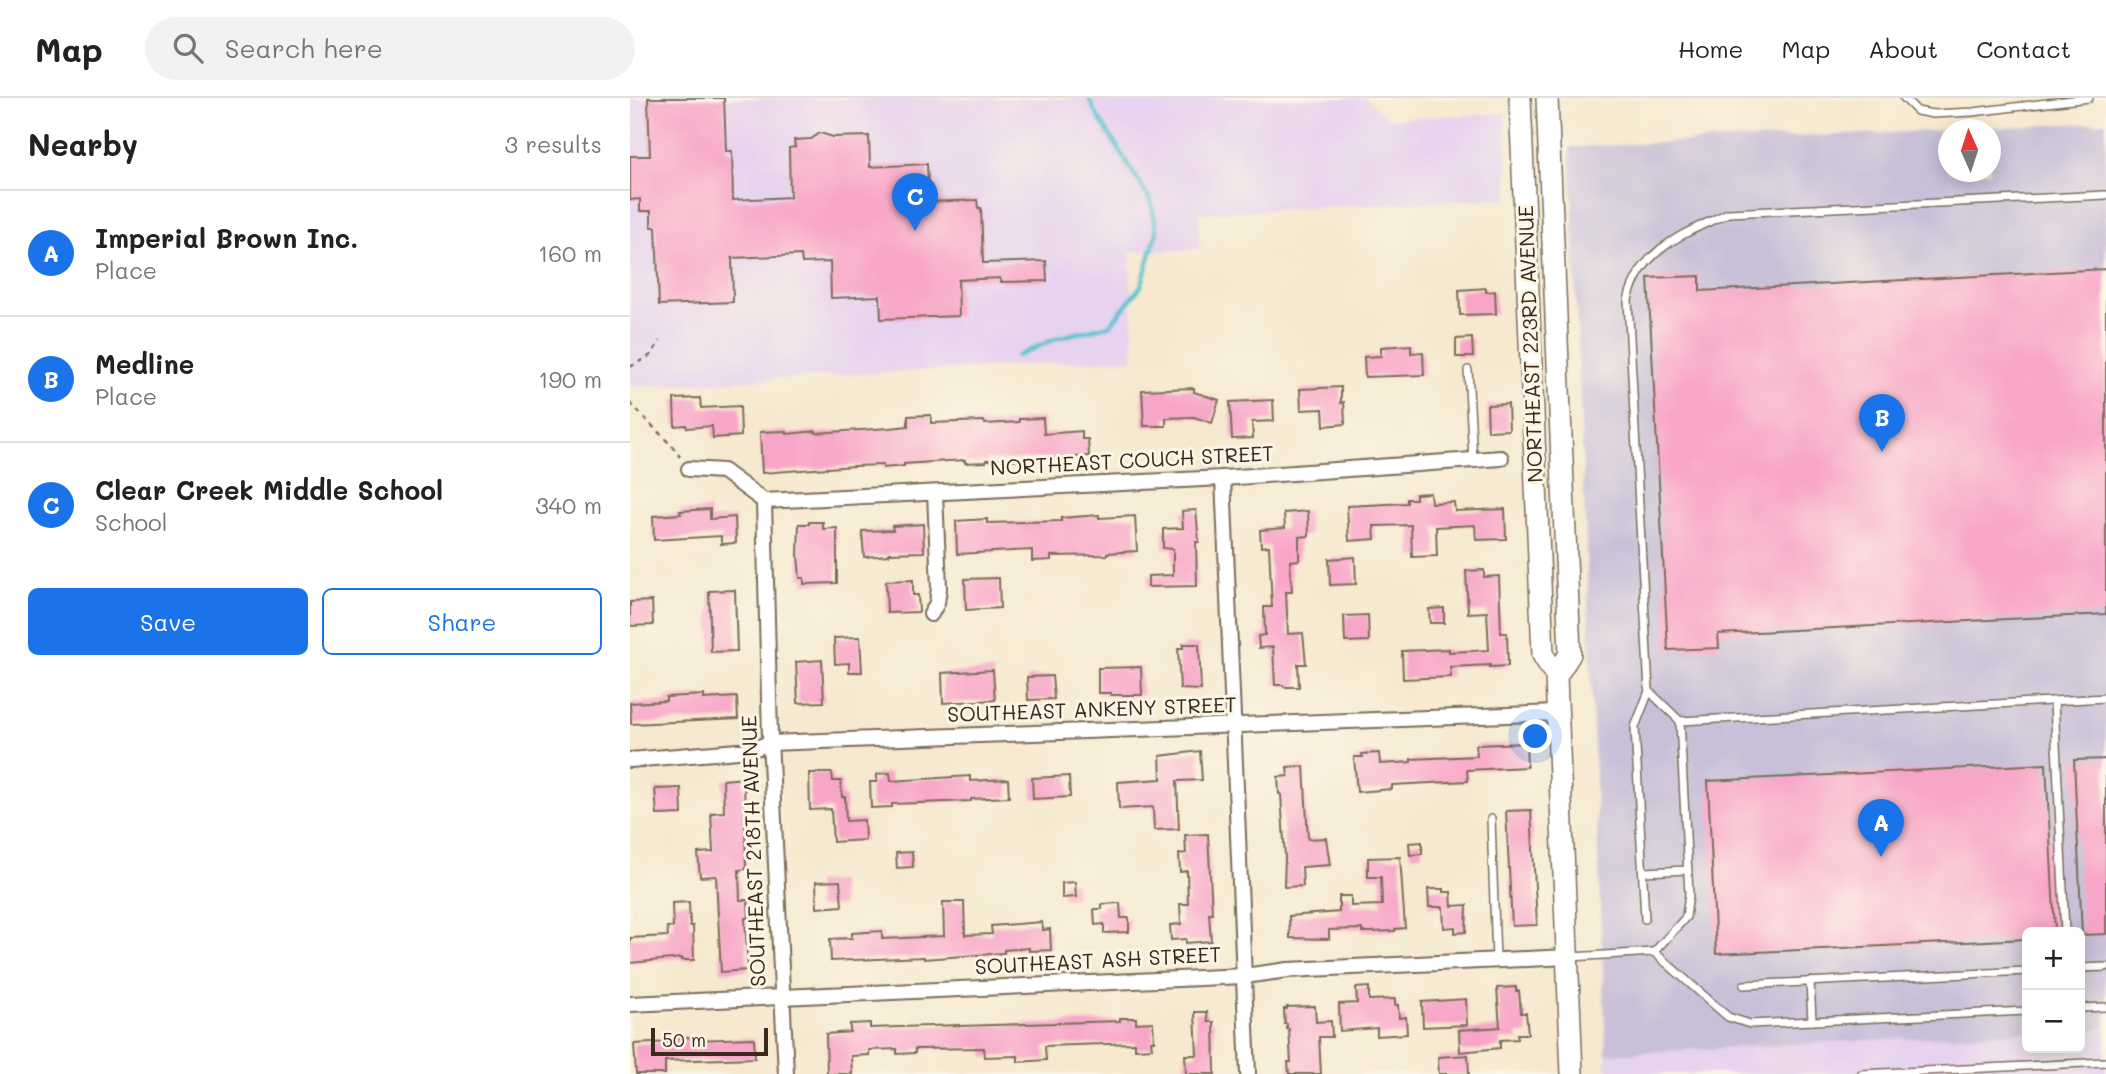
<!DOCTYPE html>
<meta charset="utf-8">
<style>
:root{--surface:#fff;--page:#f2f2f2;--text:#222;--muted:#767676;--line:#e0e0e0;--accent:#1a73e8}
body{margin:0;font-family:Mali,sans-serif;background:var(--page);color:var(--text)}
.controls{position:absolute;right:21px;bottom:21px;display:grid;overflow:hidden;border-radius:10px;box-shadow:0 4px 18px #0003}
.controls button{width:63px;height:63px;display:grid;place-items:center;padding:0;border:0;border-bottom:2px solid var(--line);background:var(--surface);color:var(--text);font:35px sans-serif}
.compass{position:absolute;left:1308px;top:21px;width:63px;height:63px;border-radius:50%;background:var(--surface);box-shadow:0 4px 18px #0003;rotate:357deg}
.scale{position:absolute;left:21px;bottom:18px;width:117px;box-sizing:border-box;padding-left:7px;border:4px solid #3b2a1e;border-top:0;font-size:19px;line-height:24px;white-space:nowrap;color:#3b2a1e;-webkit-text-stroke:5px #fcf5e5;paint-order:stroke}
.you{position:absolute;left:906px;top:639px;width:24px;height:24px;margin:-18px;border:5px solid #fff;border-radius:50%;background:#1a73e8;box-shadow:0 0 0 10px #1a73e833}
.badge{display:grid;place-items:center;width:46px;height:46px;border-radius:50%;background:var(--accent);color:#fff;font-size:23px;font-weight:700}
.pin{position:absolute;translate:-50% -58px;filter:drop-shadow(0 2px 4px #0008)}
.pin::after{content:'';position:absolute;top:37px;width:24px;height:21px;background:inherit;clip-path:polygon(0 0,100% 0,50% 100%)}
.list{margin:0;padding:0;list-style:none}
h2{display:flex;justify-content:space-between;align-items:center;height:91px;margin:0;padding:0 28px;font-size:30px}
h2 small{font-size:23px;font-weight:400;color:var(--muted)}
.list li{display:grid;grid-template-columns:46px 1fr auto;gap:21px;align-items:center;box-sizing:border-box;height:126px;padding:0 28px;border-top:2px solid var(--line)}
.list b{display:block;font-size:26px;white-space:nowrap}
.list p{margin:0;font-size:23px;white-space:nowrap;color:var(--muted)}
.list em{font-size:23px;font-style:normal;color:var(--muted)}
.actions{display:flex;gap:14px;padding:21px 28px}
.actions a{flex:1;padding:16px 0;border:2px solid var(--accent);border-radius:10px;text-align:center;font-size:24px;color:var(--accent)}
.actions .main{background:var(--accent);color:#fff}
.icon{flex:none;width:38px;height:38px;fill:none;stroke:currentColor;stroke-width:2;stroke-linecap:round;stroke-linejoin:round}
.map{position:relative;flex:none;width:1476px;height:976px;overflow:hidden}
header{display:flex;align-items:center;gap:42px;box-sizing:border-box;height:98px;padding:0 35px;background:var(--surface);border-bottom:2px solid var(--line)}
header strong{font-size:33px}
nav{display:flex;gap:38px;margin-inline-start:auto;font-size:24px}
.search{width:490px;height:63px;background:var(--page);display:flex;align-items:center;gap:18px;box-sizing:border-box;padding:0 24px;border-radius:38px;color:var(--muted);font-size:26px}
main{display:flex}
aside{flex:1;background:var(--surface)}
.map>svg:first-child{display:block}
.built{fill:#e7d2ef}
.industrial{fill:#c8bfd8}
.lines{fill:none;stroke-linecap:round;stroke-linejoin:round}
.stream{stroke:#57c3d1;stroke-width:4.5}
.building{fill:#f8a6c8}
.service-casing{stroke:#7c6d5c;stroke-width:10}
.minor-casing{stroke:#7c6d5c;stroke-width:18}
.primary-casing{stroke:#7c6d5c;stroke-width:24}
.path{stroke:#7c6d5c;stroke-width:2.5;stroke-dasharray:5 5;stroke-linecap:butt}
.service{stroke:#fff;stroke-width:7}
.minor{stroke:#fff;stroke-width:14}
.primary{stroke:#fff;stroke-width:21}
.labels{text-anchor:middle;stroke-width:6;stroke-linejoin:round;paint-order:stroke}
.street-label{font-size:21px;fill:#3b2a1e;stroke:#fcf5e5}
</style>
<header>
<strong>Map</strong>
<div class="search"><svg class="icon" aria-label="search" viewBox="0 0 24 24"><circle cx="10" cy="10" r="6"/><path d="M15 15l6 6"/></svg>Search here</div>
<nav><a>Home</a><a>Map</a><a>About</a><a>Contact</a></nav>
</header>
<main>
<aside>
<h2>Nearby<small>3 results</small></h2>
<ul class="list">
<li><span class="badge">A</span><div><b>Imperial Brown Inc.</b><p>Place</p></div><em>160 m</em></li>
<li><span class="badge">B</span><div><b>Medline</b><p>Place</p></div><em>190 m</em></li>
<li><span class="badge">C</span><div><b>Clear Creek Middle School</b><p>School</p></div><em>340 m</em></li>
</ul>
<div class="actions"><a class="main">Save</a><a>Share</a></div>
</aside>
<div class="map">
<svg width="1476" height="976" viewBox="0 0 1476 976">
<rect width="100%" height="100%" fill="#fcf5e5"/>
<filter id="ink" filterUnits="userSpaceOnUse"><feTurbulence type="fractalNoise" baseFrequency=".0143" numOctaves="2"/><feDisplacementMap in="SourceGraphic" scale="14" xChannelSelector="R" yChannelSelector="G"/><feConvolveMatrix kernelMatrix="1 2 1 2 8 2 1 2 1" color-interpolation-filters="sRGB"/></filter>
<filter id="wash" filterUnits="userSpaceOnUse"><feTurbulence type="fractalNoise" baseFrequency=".00686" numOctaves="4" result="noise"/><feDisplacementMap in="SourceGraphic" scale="28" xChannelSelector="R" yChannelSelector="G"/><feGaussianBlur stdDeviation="1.57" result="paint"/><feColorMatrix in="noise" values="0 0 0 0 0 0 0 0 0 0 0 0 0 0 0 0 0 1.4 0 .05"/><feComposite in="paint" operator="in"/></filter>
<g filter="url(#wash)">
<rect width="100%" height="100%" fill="#f6e9cf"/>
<g class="built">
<polygon points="0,0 736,0 758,21 875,15 878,100 569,115 570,151 500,154 504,261 0,289"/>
<polygon points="1476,930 1476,976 977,976 976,956 1397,934 1397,950 1450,950 1450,932"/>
</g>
<polygon class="industrial" points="1476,24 1476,930 1450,932 1450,834 1397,834 1397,934 976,956 940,49 1318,32 1318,74 1360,74 1360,32 1319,32"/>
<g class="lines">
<polyline class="stream" points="387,258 427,240 480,227 511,188 527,134 521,103 464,12 459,0"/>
</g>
<g id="blocks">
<g class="building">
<polygon points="18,0 94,0 96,53 102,53 103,102 160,99 159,50 165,49 164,42 181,41 190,35 203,39 239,38 240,69 297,66 299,104 347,102 348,110 351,110 353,165 416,163 417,183 371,184 370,180 328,182 329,218 251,221 250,198 201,200 200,164 172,165 171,157 102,160 103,204 29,207 26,129 21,129 21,113 10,113 10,101 0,102 0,58 20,58"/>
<polygon points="1476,171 1476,516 1088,536 1089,550 1038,552 1018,180 1070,178 1070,193"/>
<polygon points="856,190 856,194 865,193 866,216 830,217 829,192"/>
<polygon points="842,240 843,259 826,259 826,241"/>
<polygon points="781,247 781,255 793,254 794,277 735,279 734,259 751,258 751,249"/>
<polygon points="711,289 711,305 714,304 715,326 694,328 693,311 671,312 670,291"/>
<polygon points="564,290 564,294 589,302 582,325 564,319 536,320 536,328 514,328 512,292"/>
<polygon points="70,300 71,310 110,308 111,338 83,340 82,328 57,330 56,327 45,328 44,301"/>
<polygon points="643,302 644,323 622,324 623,340 602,341 600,304"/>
<polygon points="878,306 879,332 858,333 857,307"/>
<polygon points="301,317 301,325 354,323 355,326 389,324 389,321 413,320 414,336 452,333 452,341 458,341 459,358 415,361 356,362 356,364 335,365 335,362 303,364 274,366 274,368 253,370 253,367 224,368 132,375 130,334 157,333 157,336 186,333 186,335 260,330 278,328 278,318"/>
<polygon points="800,395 801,405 824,404 825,413 875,411 876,441 846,442 845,427 806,429 807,458 782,459 781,427 744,428 745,441 719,443 717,408 777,405 777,401 786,401 786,396"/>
<polygon points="80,411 80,421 105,419 106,445 91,446 91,438 24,442 23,418 51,416 50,413"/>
<polygon points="566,412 569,444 566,444 567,488 518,489 518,478 543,477 543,451 533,450 533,431 553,430 552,413"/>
<polygon points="678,413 679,438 669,439 669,462 660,463 662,494 656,494 658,536 673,535 676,566 668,566 669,589 654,589 653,587 645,587 643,549 629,550 628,538 635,537 634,509 642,509 639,448 631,449 630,432 655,430 654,415"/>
<polygon points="469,417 469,420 505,418 507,453 477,455 477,457 421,458 421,462 402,463 402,452 327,456 326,423 357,421 357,425 431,423 431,420"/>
<polygon points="179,424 193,424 193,431 207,430 207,485 174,486 174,480 170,480 168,457 169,426 179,426"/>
<polygon points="293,426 294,454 259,455 259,457 234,459 232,433 263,432 262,428"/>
<polygon points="725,459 726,486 700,487 699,461"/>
<polygon points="854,472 854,479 869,478 871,535 877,535 878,568 860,569 860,567 820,569 821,579 773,581 772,553 819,551 819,554 859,552 857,514 838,515 836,473"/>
<polygon points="369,480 370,510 336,512 335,481"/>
<polygon points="283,482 283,497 288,497 289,514 257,515 256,483"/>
<polygon points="105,492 107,553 81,554 79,493"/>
<polygon points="22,503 23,527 0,528 0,504"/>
<polygon points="814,510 814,525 800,525 799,511"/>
<polygon points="738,517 739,543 715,544 714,518"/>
<polygon points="230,539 232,574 219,574 219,565 205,566 204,540"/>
<polygon points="553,546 569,546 571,592 550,591 548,550 553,550"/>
<polygon points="192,562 194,604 168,605 166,564"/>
<polygon points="511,569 512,597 481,597 481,595 468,595 468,570"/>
<polygon points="363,572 365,602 313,605 312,575"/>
<polygon points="422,578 424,601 398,602 397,579"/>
<polygon points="74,597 74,601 107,599 108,621 1,626 0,605 36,603 36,599"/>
<polygon points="896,645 897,669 837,672 838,683 762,687 762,691 727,694 724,659 733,659 732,656 749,655 750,666 781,664 781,661 847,658 846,647"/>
<polygon points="570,653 572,682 547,683 549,731 524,732 523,709 489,711 488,684 531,681 530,658"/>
<polygon points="1476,661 1476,836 1452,837 1444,662"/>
<polygon points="1416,666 1425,834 1397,834 1397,841 1086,856 1078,683"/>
<polygon points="674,668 678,741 696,740 700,767 672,769 673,788 654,789 655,760 651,696 649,696 648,679 658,678 657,669"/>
<polygon points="179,675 202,675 203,683 211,683 212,699 215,699 216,723 234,722 235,742 203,744 201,711 180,712"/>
<polygon points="260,675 261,683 340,678 340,683 378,681 379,699 341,701 341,703 262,706 262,709 241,710 240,684 247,684 247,676"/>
<polygon points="439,678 440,699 403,701 402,680"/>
<polygon points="114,680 116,771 109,772 110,802 118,802 119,820 115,820 118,872 91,874 86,778 70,779 68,755 83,754 81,715 94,714 93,682"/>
<polygon points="51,690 52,716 27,717 25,691"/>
<polygon points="901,712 907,827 882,828 876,713"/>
<polygon points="578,736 582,815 579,815 581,843 556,845 556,841 541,842 540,827 551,826 550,806 558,806 557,773 550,774 549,756 556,755 555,737"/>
<polygon points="792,744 792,756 780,757 779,745"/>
<polygon points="282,754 283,769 267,770 266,755"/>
<polygon points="770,759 775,830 765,831 765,833 741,834 732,834 732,831 699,832 699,841 660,840 659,818 709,814 709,798 721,798 721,808 752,807 751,779 738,779 738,760"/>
<polygon points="210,783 212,808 187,810 186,784"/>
<polygon points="445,784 446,799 432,800 432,785"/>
<polygon points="798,791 814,791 814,794 821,794 822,808 837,807 836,834 825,835 825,829 814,830 813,809 799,809"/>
<polygon points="59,804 60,828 63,828 64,862 52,862 52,860 0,865 0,840 38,838 37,829 43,829 42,805"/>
<polygon points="313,804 334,804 335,837 362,836 361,828 412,824 413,832 420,831 421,852 399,853 399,850 374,852 374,855 294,861 294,859 201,863 200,841 222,840 222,835 252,833 252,841 314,838"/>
<polygon points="490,805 491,820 499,820 499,834 474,835 474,826 465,827 464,811 472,811 472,806"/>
<polygon points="739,889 739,902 765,901 765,907 768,907 769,920 776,919 777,936 747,938 747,930 710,933 709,906 727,905 726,890"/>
<polygon points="886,889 886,893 889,893 891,915 896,915 898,936 887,936 888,941 870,942 870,950 830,954 829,932 870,929 867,890"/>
<polygon points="836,901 837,927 793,929 792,904"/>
<polygon points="685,908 686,924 701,923 702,939 689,939 691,976 659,976 658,964 661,964 659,931 657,931 657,926 655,926 654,911 657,911 657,909"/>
<polygon points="565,914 577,914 578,924 584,924 585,976 556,976 555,957 567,957"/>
<polygon points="490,920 506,920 506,925 523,924 524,943 521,943 522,950 505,951 505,945 415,948 416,962 388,964 388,958 355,959 354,950 285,951 285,955 267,956 267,951 239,952 239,957 221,958 222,976 197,976 196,936 220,934 220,926 240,925 240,930 329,927 329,928 490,923"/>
<polygon points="64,939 64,942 124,940 125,960 35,963 35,976 6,976 4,946 41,944 41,940"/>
<polygon points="838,957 839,976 809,976 808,959"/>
</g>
</g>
</g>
<g filter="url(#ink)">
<use href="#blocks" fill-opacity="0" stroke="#7c6d5c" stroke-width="2"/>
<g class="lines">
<defs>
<g id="service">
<polyline points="1274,0 1287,13 1303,16 1343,14 1459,0"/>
<polyline points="838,272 843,362"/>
<polyline points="1424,603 1435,834"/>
<polyline points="1050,623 1476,600"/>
<polyline points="861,721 866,862"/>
<polyline points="1013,774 1058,772"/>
<polyline points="1015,821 1005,629 1019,593"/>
<path d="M 1024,854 L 1056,819 L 1059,796 L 1050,623 L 1019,593 L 998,202 C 1011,150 1054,136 1098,115 L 1476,97"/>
<polyline points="941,859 1024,854 1098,919 1120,926 1397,913"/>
<polyline points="1450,870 1476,869"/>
<polyline points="1180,883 1182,923"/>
<polyline points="1114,887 1397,873"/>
<polyline points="1450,910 1476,909"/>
<polyline points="1231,976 1476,964"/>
</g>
<g id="minor">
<polyline points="59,371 93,373 134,403"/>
<polyline points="593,380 618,976"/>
<polyline points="134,403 593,380 871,360"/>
<polyline points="134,403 140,640 156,976"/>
<polyline points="301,516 307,505 309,490 305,395"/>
<polyline points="0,662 120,652 140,645 928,615"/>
<polyline points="0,906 614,878 658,872 938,859"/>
</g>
<g id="primary">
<polyline points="890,0 913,557 926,578 942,976"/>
<polyline points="917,0 940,556 926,578"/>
</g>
</defs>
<use href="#service" class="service-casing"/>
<use href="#minor" class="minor-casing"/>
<use href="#primary" class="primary-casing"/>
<g class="path">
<polyline points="0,269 21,257 30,243"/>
<polyline points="0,305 43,349 50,359"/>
</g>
<use href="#service" class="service"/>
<use href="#minor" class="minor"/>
<use href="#primary" class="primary"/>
</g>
</g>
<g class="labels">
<g class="street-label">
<text transform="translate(901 246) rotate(-92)" y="7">NORTHEAST 223RD AVENUE</text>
<text transform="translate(502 363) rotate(-3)" y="7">NORTHEAST COUCH STREET</text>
<text transform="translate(462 612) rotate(-2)" y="7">SOUTHEAST ANKENY STREET</text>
<text transform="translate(124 753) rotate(-92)" y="7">SOUTHEAST 218TH AVENUE</text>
<text transform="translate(468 863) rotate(-3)" y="7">SOUTHEAST ASH STREET</text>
</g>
</g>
</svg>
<div class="controls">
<button>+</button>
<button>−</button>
</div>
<svg class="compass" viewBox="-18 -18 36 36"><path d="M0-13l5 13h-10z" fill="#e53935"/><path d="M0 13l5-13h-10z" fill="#767676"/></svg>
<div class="scale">50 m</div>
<div class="you"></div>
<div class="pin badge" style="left:1251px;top:759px">A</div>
<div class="pin badge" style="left:1252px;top:354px">B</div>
<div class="pin badge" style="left:285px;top:133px">C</div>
</div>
</main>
